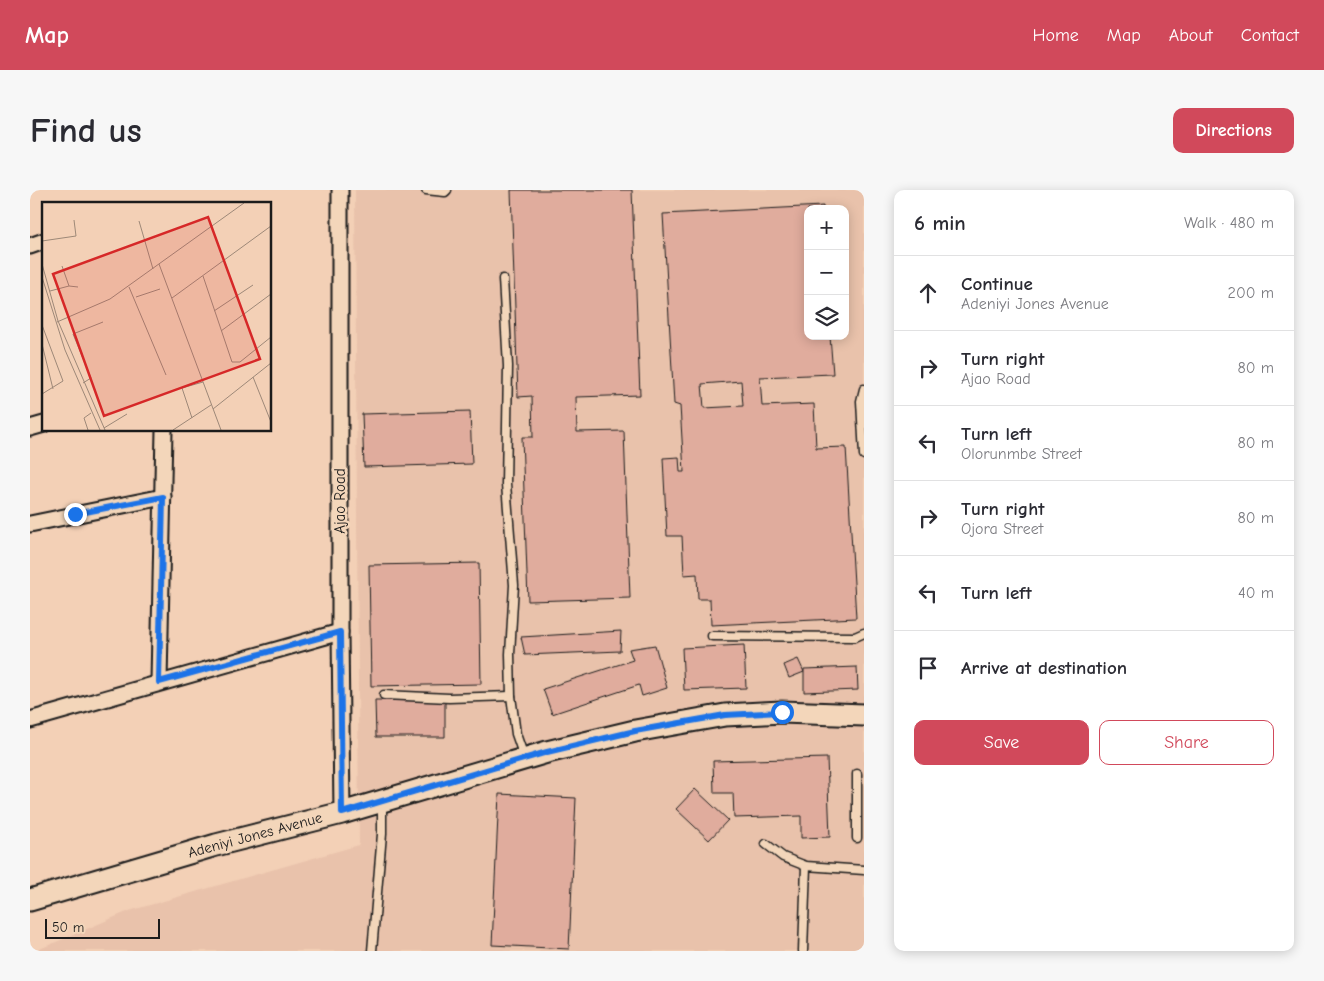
<!DOCTYPE html>
<meta charset="utf-8">
<style>
:root{--surface:#fff;--page:#f7f7f7;--text:#2b2b33;--muted:#7c7c81;--line:#e1e1e2;--accent:#d1495b}
body{margin:0;font-family:"Comic Neue",sans-serif;background:var(--page);color:var(--text)}
.controls{position:absolute;right:15px;top:15px;display:grid;overflow:hidden;border-radius:10px;box-shadow:0 2px 12px #0003}
.controls button{width:45px;height:45px;display:grid;place-items:center;padding:0;border:0;border-bottom:1px solid var(--line);background:var(--surface);color:var(--text);font:25px sans-serif}
.scale{position:absolute;left:15px;bottom:12px;width:115px;box-sizing:border-box;padding-left:5px;border:2px solid #1c1c1c;border-top:0;font-size:14px;line-height:18px;white-space:nowrap;color:#1c1c1c;-webkit-text-stroke:4px #f3d6ba;paint-order:stroke}
.stop{position:absolute;width:15px;height:15px;margin:-11px;border:4px solid #1a73e8;border-radius:50%;background:#fff}
.stop.end{background:#1a73e8;border-color:#fff;box-shadow:0 1px 5px #0008}
.list{margin:0;padding:0;list-style:none}
h2{display:flex;justify-content:space-between;align-items:center;height:65px;margin:0;padding:0 20px;font-size:21px}
h2 small{font-size:16px;font-weight:400;color:var(--muted)}
.list li{display:grid;grid-template-columns:32px 1fr auto;gap:15px;align-items:center;box-sizing:border-box;height:75px;padding:0 20px;border-top:1px solid var(--line)}
.list b{display:block;font-size:19px;white-space:nowrap}
.list p{margin:0;font-size:16px;white-space:nowrap;color:var(--muted)}
.list em{font-size:16px;font-style:normal;color:var(--muted)}
.actions{display:flex;gap:10px;padding:15px 20px}
.actions a{flex:1;padding:11px 0;border:1px solid var(--accent);border-radius:10px;text-align:center;font-size:18px;color:var(--accent)}
.actions .main{background:var(--accent);color:#fff}
.icon{flex:none;width:28px;height:28px;fill:none;stroke:currentColor;stroke-width:2;stroke-linecap:round;stroke-linejoin:round}
.map{position:relative;flex:none;width:834px;height:761px;overflow:hidden;border-radius:10px}
header{display:flex;align-items:center;gap:30px;box-sizing:border-box;height:70px;padding:0 25px;background:var(--accent);color:#fff}
header strong{font-size:24px}
nav{display:flex;gap:28px;margin-inline-start:auto;font-size:18px}
.intro{display:flex;align-items:center;justify-content:space-between;box-sizing:border-box;height:120px;padding:0 30px}
h1{margin:0;font-size:35px}
.button{padding:12px 22px;border-radius:10px;background:var(--accent);color:#fff;font-size:18px;font-weight:700}
main{display:flex;gap:30px;padding:0 30px}
aside{flex:1;background:var(--surface);border-radius:10px;box-shadow:0 2px 12px #0003}
.map>svg:first-child{display:block}
.built{fill:#e9c2ab;fill-rule:evenodd}
.building{fill:#e0ac9d;stroke:#1c1c1c;fill-rule:evenodd}
.lines{fill:none;stroke-linecap:round;stroke-linejoin:round}
.lane-casing{stroke:#1c1c1c;stroke-width:11}
.street-casing{stroke:#1c1c1c;stroke-width:19}
.secondary-casing{stroke:#1c1c1c;stroke-width:25}
.lane{stroke:#f3d6ba;stroke-width:8}
.street{stroke:#f3d6ba;stroke-width:15}
.secondary{stroke:#f3d6ba;stroke-width:21}
.route{stroke:#1a73e8;stroke-width:6}
.labels{text-anchor:middle;stroke-width:5;stroke-linejoin:round;paint-order:stroke}
.street-label{font-size:15px;fill:#1c1c1c;stroke:#f3d6ba}
.inset-road{fill:none;stroke:#9d8878;stroke-width:1}
.view{fill:#d62828;fill-opacity:0.15;stroke:#d62828;stroke-width:2.5}
.inset-edge{fill:none;stroke:#1c1c1c;stroke-width:2.5}
</style>
<header>
<strong>Map</strong>
<nav><a>Home</a><a>Map</a><a>About</a><a>Contact</a></nav>
</header>
<div class="intro"><h1>Find us</h1><a class="button">Directions</a></div>
<main>
<div class="map">
<svg width="834" height="761" viewBox="0 0 834 761">
<rect width="100%" height="100%" fill="#f3d0b6"/>
<filter id="ink" filterUnits="userSpaceOnUse"><feTurbulence type="fractalNoise" baseFrequency=".02" numOctaves="2"/><feDisplacementMap in="SourceGraphic" scale="10" xChannelSelector="R" yChannelSelector="G"/><feConvolveMatrix kernelMatrix="1 2 1 2 8 2 1 2 1" color-interpolation-filters="sRGB"/></filter>
<g filter="url(#ink)">
<path class="built" d="M 325,0 L 834,0 L 834,761 L 5,761 L 99,721 L 329,655 ZM 778,19 L 815,19 L 815,146 L 778,146 Z"/>
<g class="building">
<polygon points="481,0 602,0 610,205 546,207 547,242 594,241 600,408 498,411 492,247 503,247 502,206 488,207"/>
<path d="M 793,16 L 793,19 L 778,19 L 778,146 L 800,146 L 803,184 L 730,187 L 732,216 L 784,214 L 786,258 L 816,257 L 826,428 L 681,435 L 680,409 L 668,409 L 667,384 L 654,385 L 652,346 L 637,346 L 633,268 L 649,267 L 650,282 L 654,282 L 650,216 L 644,214 L 633,24 ZM 711,191 L 713,216 L 674,218 L 672,194 Z"/>
<polygon points="440,221 442,274 334,277 332,224"/>
<polygon points="449,373 451,494 341,496 339,375"/>
<polygon points="591,441 590,461 495,465 491,447"/>
<polygon points="625,455 637,498 612,506 609,495 522,524 513,499 603,470 599,459"/>
<polygon points="714,455 716,498 654,500 652,458"/>
<polygon points="768,469 774,482 759,488 754,475"/>
<polygon points="827,477 828,500 774,502 774,479"/>
<polygon points="345,510 415,510 415,547 346,547"/>
<polygon points="797,568 800,647 771,648 771,626 704,628 703,603 684,603 683,571"/>
<polygon points="665,599 698,630 679,650 646,619"/>
<polygon points="469,604 546,608 539,759 462,755"/>
</g>
<g class="lines">
<defs>
<g id="lane">
<polyline points="396,0 415,2 417,0"/>
<polyline points="473,89 478,176 476,294 484,395 480,464 481,506 486,544 494,567"/>
<polyline points="834,199 831,211 834,265"/>
<polyline points="682,446 825,447 834,443"/>
<polyline points="354,505 419,508 481,506"/>
<polyline points="827,648 827,584"/>
<polyline points="736,654 753,667 776,676 834,680"/>
<polyline points="342,761 352,644 352,613"/>
<polyline points="773,761 776,676"/>
</g>
<g id="street">
<polyline points="310,0 310,442 312,623"/>
<polyline points="0,56 14,51"/>
<polyline points="0,238 14,234"/>
<polyline points="0,334 133,307"/>
<polyline points="129,492 134,240"/>
<polyline points="0,530 310,442"/>
</g>
<polyline id="secondary" points="0,710 186,655 312,623 517,562 605,541 695,525 752,522 834,525"/>
</defs>
<use href="#lane" class="lane-casing"/>
<use href="#street" class="street-casing"/>
<use href="#secondary" class="secondary-casing"/>
<use href="#lane" class="lane"/>
<use href="#street" class="street"/>
<use href="#secondary" class="secondary"/>
</g>
</g>
<g class="lines" filter="url(#ink)">
<polyline class="route" points="45,324 133,307 129,492 310,442 312,623 517,562 605,541 695,525 752,522"/>
</g>
<g class="labels">
<g class="street-label">
<text transform="translate(310 311) rotate(-90)" y="5">Ajao Road</text>
<text transform="translate(225 645) rotate(-15)" y="5">Adeniyi Jones Avenue</text>
</g>
</g>
<g transform="translate(12 12)">
<rect width="229" height="229" fill="#f3d0b6"/>
<path class="inset-road" d="M 97,19 L 111,67M 0,39 L 34,34 L 32,18M 0,62 L 16,119 L 63,228M 117,62 L 179,228M 20,64 L 27,84M 161,74 L 190,160 L 198,160 L 229,135M 0,75 L 23,148 L 58,228M 87,85 L 124,173M 8,89 L 27,84 L 36,85M 94,95 L 118,87M 130,96 L 229,24M 172,109 L 211,83M 15,120 L 68,97 L 202,1M 0,123 L 21,179 L 0,192M 179,129 L 229,92M 0,142 L 11,187M 211,175 L 229,220M 41,181 L 49,176 L 31,132 L 61,120M 171,207 L 229,161M 150,216 L 140,186 L 161,180M 62,226 L 85,212M 46,228 L 42,216 L 49,211M 131,228 L 169,203"/>
<path class="view" d="M 166,15 L 218,157 L 62,214 L 11,72 Z"/>
<rect width="229" height="229" class="inset-edge"/>
</g>
</svg>
<div class="controls">
<button>+</button>
<button>−</button>
<button><svg class="icon" aria-label="layers" viewBox="0 0 24 24"><path d="M12 4l9 5-9 5-9-5zM3 14l9 5 9-5"/></svg></button>
</div>
<div class="scale">50 m</div>
<div class="stop" style="left:752px;top:522px"></div>
<div class="stop end" style="left:45px;top:324px"></div>
</div>
<aside>
<h2>6 min<small>Walk · 480 m</small></h2>
<ul class="list">
<li><svg class="icon" aria-label="ahead" viewBox="0 0 24 24"><path d="M12 20V5M6 11l6-6 6 6"/></svg><div><b>Continue</b><p>Adeniyi Jones Avenue</p></div><em>200 m</em></li>
<li><svg class="icon" aria-label="right" viewBox="0 0 24 24"><path d="M7 20v-9h11M14 6l5 5-5 5"/></svg><div><b>Turn right</b><p>Ajao Road</p></div><em>80 m</em></li>
<li><svg class="icon" aria-label="left" viewBox="0 0 24 24"><path d="M17 20v-9H6M10 6l-5 5 5 5"/></svg><div><b>Turn left</b><p>Olorunmbe Street</p></div><em>80 m</em></li>
<li><svg class="icon" aria-label="right" viewBox="0 0 24 24"><path d="M7 20v-9h11M14 6l5 5-5 5"/></svg><div><b>Turn right</b><p>Ojora Street</p></div><em>80 m</em></li>
<li><svg class="icon" aria-label="left" viewBox="0 0 24 24"><path d="M17 20v-9H6M10 6l-5 5 5 5"/></svg><div><b>Turn left</b></div><em>40 m</em></li>
<li><svg class="icon" aria-label="arrive" viewBox="0 0 24 24"><path d="M6 21V4h12l-3 4 3 4H6"/></svg><div><b>Arrive at destination</b></div></li>
</ul>
<div class="actions"><a class="main">Save</a><a>Share</a></div>
</aside>
</main>
